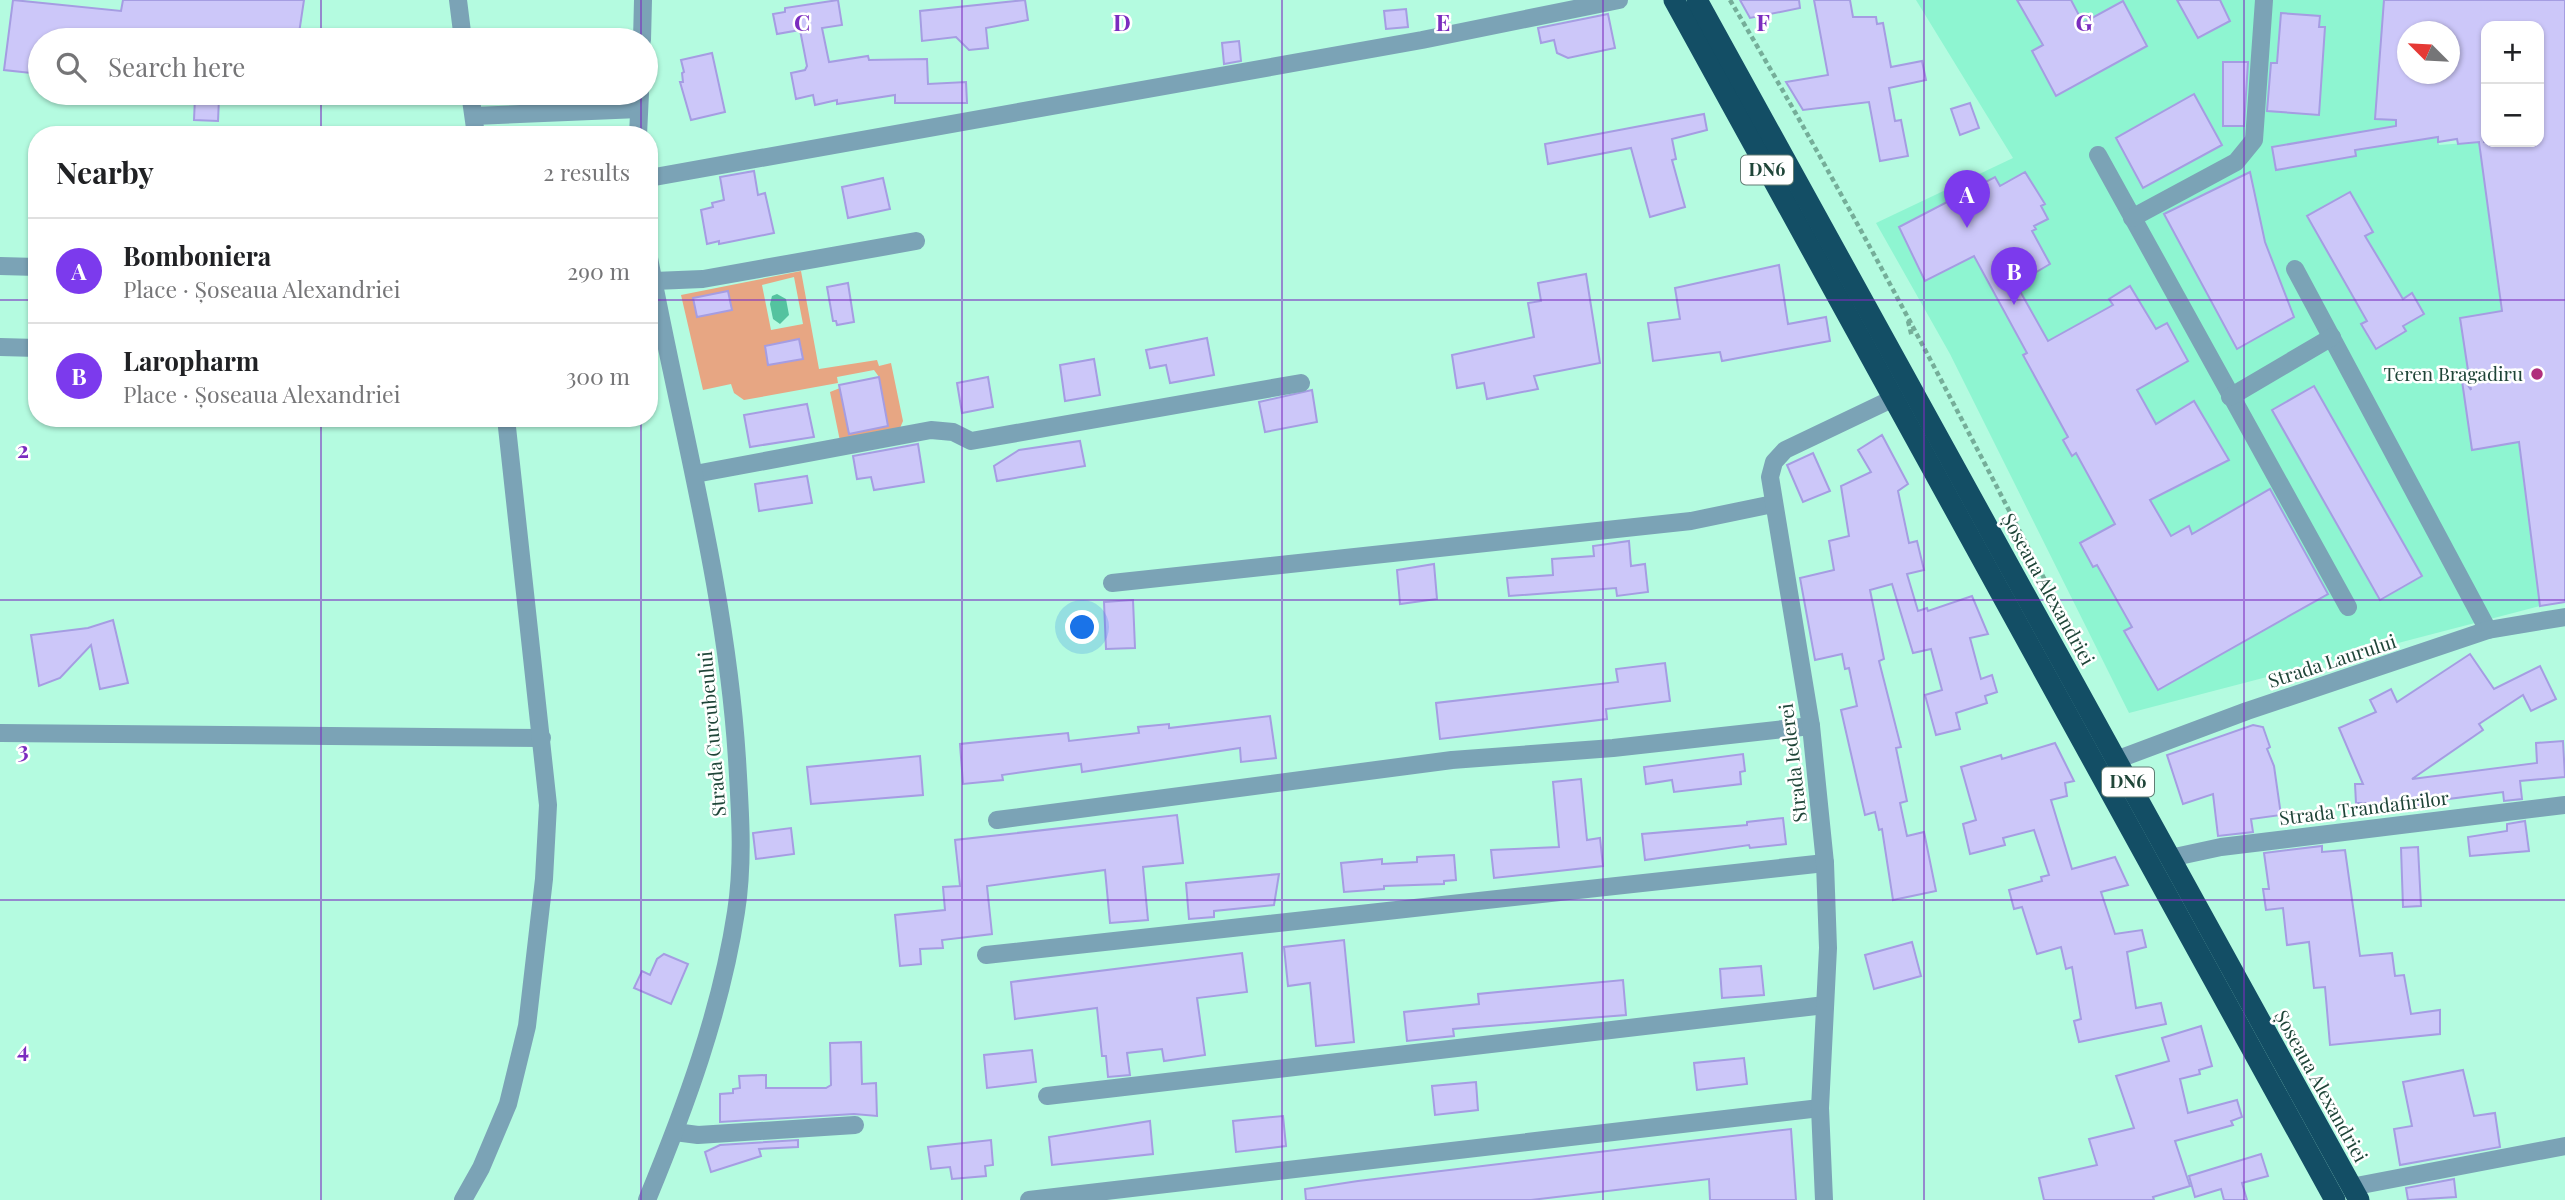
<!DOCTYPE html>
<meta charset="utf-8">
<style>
:root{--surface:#fff;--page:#f6f6f6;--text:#202124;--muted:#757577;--line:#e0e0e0;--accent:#7c3aed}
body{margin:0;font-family:"Playfair Display",serif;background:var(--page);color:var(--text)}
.controls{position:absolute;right:21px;top:21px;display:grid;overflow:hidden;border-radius:14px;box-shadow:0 2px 5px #0004}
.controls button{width:63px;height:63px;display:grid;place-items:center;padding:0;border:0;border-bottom:2px solid var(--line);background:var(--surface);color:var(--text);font:35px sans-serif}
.compass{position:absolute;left:2397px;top:21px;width:63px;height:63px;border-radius:50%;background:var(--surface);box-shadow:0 2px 5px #0004;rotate:294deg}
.you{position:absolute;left:1083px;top:628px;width:24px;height:24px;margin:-18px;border:5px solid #fff;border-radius:50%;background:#1a73e8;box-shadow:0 0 0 10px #1a73e833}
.badge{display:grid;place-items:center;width:46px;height:46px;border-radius:50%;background:var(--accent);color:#fff;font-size:23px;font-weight:700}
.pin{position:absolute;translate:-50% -58px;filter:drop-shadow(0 2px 4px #0008)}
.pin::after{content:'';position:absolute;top:37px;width:24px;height:21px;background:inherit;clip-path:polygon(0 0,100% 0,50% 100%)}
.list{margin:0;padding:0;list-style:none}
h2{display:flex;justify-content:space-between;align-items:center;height:91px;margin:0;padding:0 28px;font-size:30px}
h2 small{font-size:23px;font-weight:400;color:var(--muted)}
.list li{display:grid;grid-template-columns:46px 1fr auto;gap:21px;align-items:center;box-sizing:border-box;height:105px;padding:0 28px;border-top:2px solid var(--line)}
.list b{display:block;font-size:26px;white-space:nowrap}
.list p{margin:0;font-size:23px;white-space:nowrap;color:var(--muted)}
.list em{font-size:23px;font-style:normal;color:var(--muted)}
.icon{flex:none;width:38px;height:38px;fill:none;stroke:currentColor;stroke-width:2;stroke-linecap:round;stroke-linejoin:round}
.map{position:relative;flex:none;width:2565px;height:1200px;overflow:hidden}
.search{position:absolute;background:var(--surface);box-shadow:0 2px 5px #0004;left:28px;top:28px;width:630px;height:77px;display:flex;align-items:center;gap:18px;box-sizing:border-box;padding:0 24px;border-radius:38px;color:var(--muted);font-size:26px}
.panel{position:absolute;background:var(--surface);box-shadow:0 2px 5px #0004;left:28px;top:126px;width:630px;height:301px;border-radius:28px}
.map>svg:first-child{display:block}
.built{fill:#8ef5d1}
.green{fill:#e7a683;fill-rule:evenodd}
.water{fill:#54c39f}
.building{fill:#ccc7f9;stroke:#a59de2;stroke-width:2;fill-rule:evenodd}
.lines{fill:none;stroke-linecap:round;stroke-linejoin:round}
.path{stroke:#75ae99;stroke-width:4.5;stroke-dasharray:5 3.5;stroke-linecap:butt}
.minor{stroke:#7ba3b6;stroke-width:18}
.highway{stroke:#134e65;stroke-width:21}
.grid{fill:none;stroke:#7b2cbf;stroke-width:2;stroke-opacity:0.55}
.poi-dot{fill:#b02f7b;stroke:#fff;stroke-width:2.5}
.labels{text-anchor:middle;stroke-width:5;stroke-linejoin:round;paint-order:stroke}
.shield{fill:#fff;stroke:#627d74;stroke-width:2}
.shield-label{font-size:18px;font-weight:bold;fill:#1f4538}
.poi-label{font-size:19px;fill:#1f4538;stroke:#fff;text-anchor:end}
.street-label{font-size:19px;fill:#1f4538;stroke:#fff}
.grid-label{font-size:23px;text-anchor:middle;font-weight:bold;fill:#7b2cbf;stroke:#fff;stroke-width:5;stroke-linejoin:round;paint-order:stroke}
</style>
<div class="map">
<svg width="2565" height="1200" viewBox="0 0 2565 1200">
<rect width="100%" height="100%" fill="#b4fbe0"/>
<polygon class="built" points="1916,0 2419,0 2408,32 2408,74 2429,74 2439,145 2479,142 2540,606 2129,713 1950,354 1876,223 2013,158"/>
<path class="green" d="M 801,271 L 819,369 L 877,360 L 879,366 L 891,363 L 903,421 L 900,428 L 840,441 L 830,392 L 840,388 L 848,430 L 887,422 L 879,377 L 874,370 L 837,377 L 838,383 L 744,400 L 734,393 L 731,384 L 703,390 L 681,295 ZM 794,277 L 803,324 L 771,330 L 762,285 ZM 728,291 L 732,310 L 697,317 L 693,298 ZM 799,339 L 802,359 L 768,365 L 765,346 Z"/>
<polygon class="water" points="777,294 786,299 789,315 780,324 773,319 770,304 772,296"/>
<g class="building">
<polygon points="13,0 121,11 123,0 304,0 298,40 40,40 40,74 4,70"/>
<polygon points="838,0 842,25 822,28 829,62 868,56 869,60 927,59 928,84 966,82 967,103 895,103 895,95 837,104 837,100 815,105 813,95 796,99 791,73 805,70 807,66 800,30 777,34 773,14 785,12 785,8"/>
<polygon points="1025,0 1028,20 986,28 988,48 969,50 956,37 922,41 920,11"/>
<polygon points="1740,0 1799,0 1800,8 1750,18"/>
<polygon points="1814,0 1850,0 1853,17 1876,17 1877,24 1883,23 1891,67 1922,61 1926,80 1889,88 1895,121 1901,120 1908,156 1880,161 1869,102 1803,110 1786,82 1828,75"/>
<polygon points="2017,0 2071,0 2083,23 2123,1 2147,46 2056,96 2032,51 2043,45"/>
<polygon points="2177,0 2220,0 2230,21 2198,38"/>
<path d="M 2384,0 L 2565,0 L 2565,602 L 2540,606 L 2519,442 L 2472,450 L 2461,374 L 2471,390 L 2460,318 L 2502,311 L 2479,142 L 2458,144 L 2457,139 L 2438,142 L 2438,137 L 2355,150 L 2356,156 L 2276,170 L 2272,147 L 2396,126 L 2396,120 L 2375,119 ZM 2486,26 L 2539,26 L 2539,142 L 2484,142 ZM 2407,32 L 2449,32 L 2449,74 L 2407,74 Z"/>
<polygon points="1406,9 1408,27 1386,29 1384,11"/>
<polygon points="2281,13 2320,16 2319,27 2325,27 2319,115 2267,111 2271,63 2277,63"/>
<polygon points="1608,14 1615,48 1568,58 1557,53 1554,40 1541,43 1538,28"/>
<polygon points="1239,41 1241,61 1224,64 1222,43"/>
<polygon points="712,53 725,112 691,120 680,82 683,82 682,73 684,72 681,60"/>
<polygon points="2223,62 2248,62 2244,126 2223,126"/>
<polygon points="2194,94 2222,145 2143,188 2116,138"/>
<polygon points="195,97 219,98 218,121 194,120"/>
<polygon points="1970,103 1979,128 1960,135 1951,109"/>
<polygon points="1704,114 1707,130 1672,139 1676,159 1672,160 1685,207 1650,217 1631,148 1548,164 1545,144"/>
<polygon points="754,171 758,195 765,193 774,233 719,244 719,241 707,244 701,210 713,207 712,203 724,200 720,177"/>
<polygon points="2025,172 2045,204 2041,206 2048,219 2034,226 2036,229 2032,231 2050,264 2016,284 2048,341 2113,305 2109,299 2130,286 2156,329 2167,323 2188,361 2137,390 2156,424 2194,401 2229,460 2150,500 2171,536 2189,526 2192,534 2270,489 2328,594 2158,690 2124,631 2132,627 2097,565 2093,567 2080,543 2115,524 2076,453 2072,456 2063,440 2068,437 2023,355 2027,353 1974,256 1925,281 1899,227 1995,177 2000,186"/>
<polygon points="2250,172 2265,242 2294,317 2237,349 2164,214"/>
<polygon points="883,178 890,209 848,218 842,187"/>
<polygon points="2350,192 2373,232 2365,236 2403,299 2412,293 2424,314 2403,326 2406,331 2376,349 2361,324 2367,321 2307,216"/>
<polygon points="1779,265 1788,324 1826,317 1830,341 1722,361 1720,352 1653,361 1648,323 1680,319 1675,288"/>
<polygon points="1586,274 1600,363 1534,376 1538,389 1487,399 1484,383 1457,388 1452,355 1534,337 1528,303 1541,301 1538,283"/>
<polygon points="848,283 854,322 837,325 836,321 833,321 827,287"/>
<polygon points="728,291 732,310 697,317 693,298"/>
<polygon points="1207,338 1214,375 1170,383 1166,365 1150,368 1146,350"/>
<polygon points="799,339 803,359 768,365 765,346"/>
<polygon points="1094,359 1100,395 1065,401 1060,365"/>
<polygon points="879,377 888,426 849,434 839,385"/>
<polygon points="988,377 993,407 962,413 957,383"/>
<polygon points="2314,386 2422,576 2380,600 2272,410"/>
<polygon points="1312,390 1317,422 1265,432 1259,402"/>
<polygon points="807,404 814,437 750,447 744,415"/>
<polygon points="1882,435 1908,484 1898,491 1909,543 1917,541 1924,570 1907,574 1918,611 1927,608 1928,611 1972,596 1988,634 1970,638 1981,679 1992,675 1997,692 1985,696 1987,703 1956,713 1960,729 1936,735 1925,695 1942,690 1931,649 1913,653 1892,584 1870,590 1884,659 1879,661 1901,747 1896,748 1907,801 1900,803 1907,836 1924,832 1936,891 1893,900 1882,829 1879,830 1875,812 1865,815 1841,710 1857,706 1849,668 1845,669 1842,654 1815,660 1800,578 1834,570 1829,541 1849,536 1841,486 1871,472 1858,450"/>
<polygon points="1080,441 1085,466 997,481 994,466 1019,450"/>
<polygon points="918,444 924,482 874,490 871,477 857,479 853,456"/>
<polygon points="1813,453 1830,491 1803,502 1787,465"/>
<polygon points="807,476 812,503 759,511 755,484"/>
<polygon points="1629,541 1631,566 1645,564 1648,592 1617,596 1616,588 1509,596 1507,578 1553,575 1552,559 1594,556 1593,546"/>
<polygon points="1434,564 1437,599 1400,604 1397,570"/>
<polygon points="1133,600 1135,648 1106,649 1104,602"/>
<polygon points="113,620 128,683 100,689 91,645 60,678 39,686 31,635 88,628"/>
<polygon points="2470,654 2494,689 2540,666 2556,699 2531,711 2523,695 2479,724 2483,730 2412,779 2537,763 2536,743 2563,741 2565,777 2520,781 2522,799 2504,801 2503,792 2441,800 2441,803 2366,810 2366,803 2356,803 2355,784 2363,784 2339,728 2376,712 2370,700 2391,689 2397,702"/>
<polygon points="1665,663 1670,701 1606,709 1607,719 1440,739 1436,703 1618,682 1616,669"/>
<polygon points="1270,716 1276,758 1241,762 1240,748 1082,772 1081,764 1002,775 1003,780 963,784 960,744 1068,733 1069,741 1139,733 1138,727 1169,724 1169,728"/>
<polygon points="2253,725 2263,727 2270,747 2267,749 2274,766 2281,815 2251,819 2253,832 2218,836 2213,794 2183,804 2167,755"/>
<polygon points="2055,743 2074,781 2065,783 2067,796 2051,800 2072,869 2115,857 2128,885 2101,892 2115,934 2142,930 2146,947 2127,952 2136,1008 2161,1003 2166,1024 2079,1042 2074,1021 2081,1019 2072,967 2066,969 2061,947 2037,954 2022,907 2014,909 2009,890 2042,881 2041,877 2049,875 2034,830 2003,838 2005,845 1970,854 1963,824 1976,820 1961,767 2001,755 2002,759"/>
<polygon points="1743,754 1745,771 1740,772 1741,784 1674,792 1672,780 1646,784 1644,767"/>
<polygon points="920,756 923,795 811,804 807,767"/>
<polygon points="1581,779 1587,840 1600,838 1603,866 1494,878 1491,850 1559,847 1553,782"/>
<polygon points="1177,815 1183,863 1143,867 1148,920 1110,923 1105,870 987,886 992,934 942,940 943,948 920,949 921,964 900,966 895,915 945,910 943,887 960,886 955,840"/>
<polygon points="1783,818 1786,844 1750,848 1749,845 1645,860 1642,834 1747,825 1747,822"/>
<polygon points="2525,821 2529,851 2470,856 2468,837 2507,831 2507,824"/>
<polygon points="791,828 794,854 756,859 753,833"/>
<polygon points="2322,846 2322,852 2345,850 2360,956 2392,953 2395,976 2404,975 2411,1014 2440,1010 2440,1034 2330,1045 2325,987 2314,988 2309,942 2287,945 2283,908 2266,910 2263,889 2269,889 2264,853"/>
<polygon points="2418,847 2421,906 2403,907 2401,848"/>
<polygon points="1454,855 1456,880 1444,881 1444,884 1384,886 1384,889 1344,892 1341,863 1382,859 1382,864 1417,862 1417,857"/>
<polygon points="1279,874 1274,905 1214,911 1214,917 1189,919 1186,883"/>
<polygon points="1344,940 1354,1042 1316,1046 1310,983 1288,986 1284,947"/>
<polygon points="1912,942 1921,976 1874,989 1865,955"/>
<polygon points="1242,953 1247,992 1197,998 1205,1055 1164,1061 1162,1049 1127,1053 1130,1075 1108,1077 1106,1056 1102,1056 1097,1008 1015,1019 1011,982"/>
<polygon points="664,954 688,964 671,1004 634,988 642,971 650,975 657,959"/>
<polygon points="1761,966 1764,995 1722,998 1720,969"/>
<polygon points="1623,980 1626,1015 1453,1029 1454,1036 1407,1041 1404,1012 1479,1004 1478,994"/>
<polygon points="2201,1026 2212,1066 2199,1070 2200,1074 2180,1079 2188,1113 2237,1100 2242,1117 2231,1121 2233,1125 2175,1141 2190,1186 2153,1197 2154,1200 2044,1200 2039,1178 2097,1165 2089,1139 2134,1128 2116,1076 2169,1061 2162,1038"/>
<polygon points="861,1042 862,1084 876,1083 877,1116 854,1114 720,1122 720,1094 733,1093 733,1089 740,1088 739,1076 766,1075 766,1088 826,1088 831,1085 830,1043"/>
<polygon points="1032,1050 1036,1082 987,1088 984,1055"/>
<polygon points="1744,1058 1747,1084 1697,1090 1694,1063"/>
<polygon points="2463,1070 2474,1116 2495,1113 2500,1147 2400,1165 2394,1129 2412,1126 2403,1082"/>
<polygon points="1476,1082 1478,1110 1435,1115 1432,1086"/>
<polygon points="1283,1116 1286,1146 1236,1152 1233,1121"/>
<polygon points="1150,1121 1153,1154 1052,1165 1049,1137"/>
<polygon points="1791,1129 1796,1200 1710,1200 1709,1179 1531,1200 1306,1200 1305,1189 1358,1181"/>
<polygon points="798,1140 798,1147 759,1149 761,1156 711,1172 705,1152 720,1145"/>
<polygon points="991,1140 993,1165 985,1166 986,1176 952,1179 950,1167 931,1169 928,1147"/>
<polygon points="2261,1154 2268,1176 2242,1183 2247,1200 2224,1200 2221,1189 2195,1197 2189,1176"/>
<polygon points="2454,1179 2456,1197 2408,1200 2406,1188"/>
</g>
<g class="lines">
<g class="path">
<path d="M 1730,0 C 1845,194 1949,393 2052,594"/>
<polyline points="1908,321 1912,337"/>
</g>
<g class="minor">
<polyline points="458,0 463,40"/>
<polyline points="642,40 643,0"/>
<polyline points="470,93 476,135"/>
<polyline points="474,116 639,109"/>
<polyline points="638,135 640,93"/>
<polyline points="2098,155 2348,607"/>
<polyline points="649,178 1422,40 1619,0"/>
<polyline points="2132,218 2236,162 2254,140 2264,0"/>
<polyline points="0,266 37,267"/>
<polyline points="2295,269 2488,630"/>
<polyline points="654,281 703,279 916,241"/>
<polyline points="0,347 37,348"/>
<polyline points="2230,397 2332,337"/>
<polyline points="695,474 931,430 953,432 971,441 1301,383"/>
<polyline points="1112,583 1691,521 1773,504"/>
<polyline points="0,733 542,738"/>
<polyline points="2116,760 2247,711 2488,630 2565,617"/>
<polyline points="997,820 1452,760 1613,748 1811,726"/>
<polyline points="2170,858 2221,847 2565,805"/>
<polyline points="986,955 1825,863"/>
<polyline points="1047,1096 1825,1005"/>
<polyline points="675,1132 698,1135 855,1125"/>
<polyline points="2351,1187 2565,1146"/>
<polyline points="463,1200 481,1168 508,1104 527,1026 544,879 548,805 506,418"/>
<path d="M 647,1200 C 685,1108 721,1011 736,912 C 744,861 740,810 737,759 C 726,588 680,425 649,258"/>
<polyline points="1029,1200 1820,1108"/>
<polyline points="1824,1200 1820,1108 1828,948 1825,863 1811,726 1770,477 1774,462 1785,450 1894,398"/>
</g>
<g class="highway">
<polyline points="1674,0 2335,1200"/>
<polyline points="1697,0 2359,1200"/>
</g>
</g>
<path class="grid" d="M 321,0 L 321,40M 641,0 L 641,40M 962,0 L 962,1200M 1282,0 L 1282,1200M 1603,0 L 1603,1200M 1924,0 L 1924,1200M 2244,0 L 2244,1200M 321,93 L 321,135M 641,93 L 641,135M 0,300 L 37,300M 649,300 L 2565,300M 321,418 L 321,1200M 641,418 L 641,1200M 0,600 L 2565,600M 0,900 L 2565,900"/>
<circle class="poi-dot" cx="2537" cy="374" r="7"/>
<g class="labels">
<g class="shield">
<rect x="1741" y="155.5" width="52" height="29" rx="5"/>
<rect x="2102" y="767.5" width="52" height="29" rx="5"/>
</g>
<g class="shield-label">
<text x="1767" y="176">DN6</text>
<text x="2128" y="788">DN6</text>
</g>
<g class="poi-label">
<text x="2523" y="381">Teren Bragadiru</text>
</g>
<g class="street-label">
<text transform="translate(2048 589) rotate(61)" y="7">Șoseaua Alexandriei</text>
<text transform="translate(2332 661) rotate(-18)" y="7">Strada Laurului</text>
<text transform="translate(712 734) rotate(-95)" y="7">Strada Curcubeului</text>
<text transform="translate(1793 763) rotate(-97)" y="7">Strada Iederei</text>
<text transform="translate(2364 808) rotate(-7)" y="7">Strada Trandafirilor</text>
<text transform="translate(2321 1086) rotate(61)" y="7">Șoseaua Alexandriei</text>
</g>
</g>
<g class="grid-label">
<text x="802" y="31">C</text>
<text x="1122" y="31">D</text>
<text x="1443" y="31">E</text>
<text x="1763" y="31">F</text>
<text x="2084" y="31">G</text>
<text x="23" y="458">2</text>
<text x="23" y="758">3</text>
<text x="23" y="1058">4</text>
</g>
</svg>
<div class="controls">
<button>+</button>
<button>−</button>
</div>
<svg class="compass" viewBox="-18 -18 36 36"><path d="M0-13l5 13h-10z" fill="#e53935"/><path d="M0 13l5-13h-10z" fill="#757577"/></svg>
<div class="you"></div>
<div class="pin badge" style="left:1967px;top:228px">A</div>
<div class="pin badge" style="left:2014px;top:305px">B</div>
<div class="search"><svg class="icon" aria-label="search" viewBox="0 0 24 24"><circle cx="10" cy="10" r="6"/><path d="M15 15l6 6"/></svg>Search here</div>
<section class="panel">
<h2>Nearby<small>2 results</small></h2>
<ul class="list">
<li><span class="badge">A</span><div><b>Bomboniera</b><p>Place · Șoseaua Alexandriei</p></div><em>290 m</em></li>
<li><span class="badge">B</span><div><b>Laropharm</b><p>Place · Șoseaua Alexandriei</p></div><em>300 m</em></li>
</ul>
</section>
</div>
